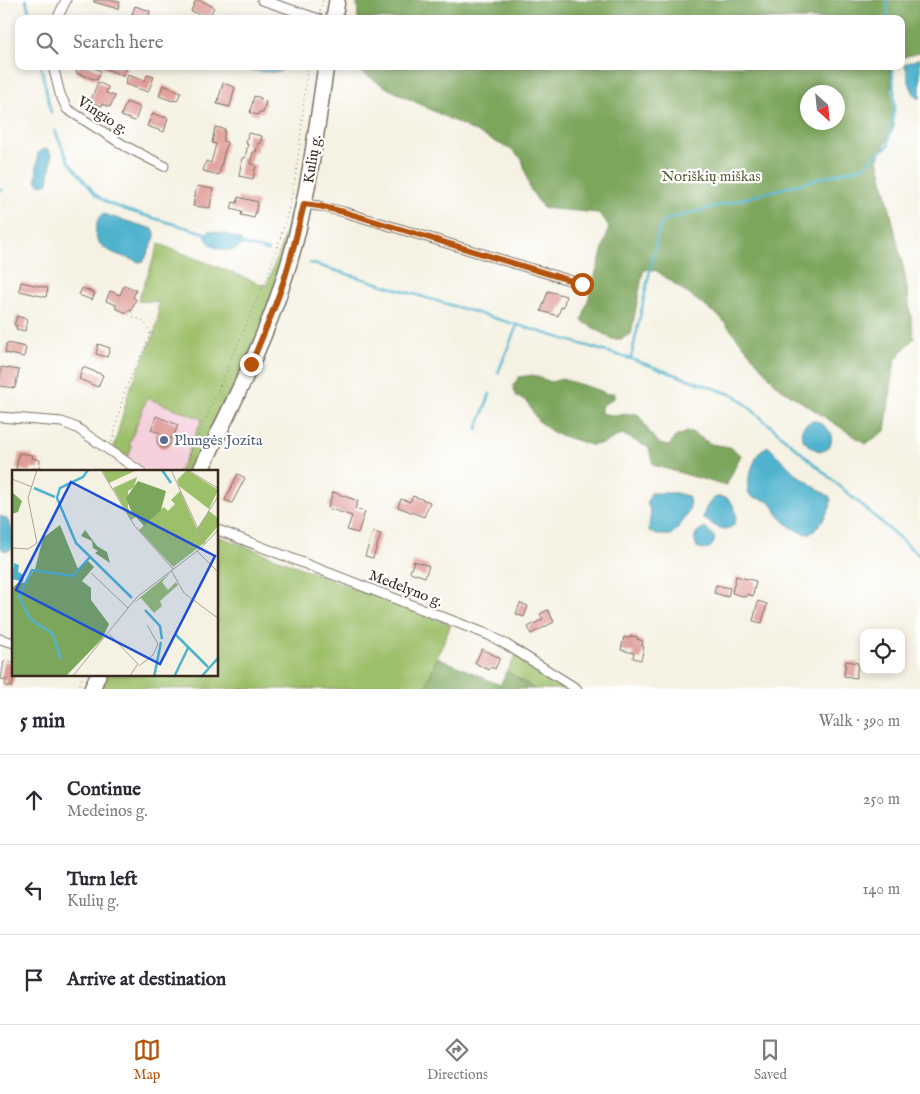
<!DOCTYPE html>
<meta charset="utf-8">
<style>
:root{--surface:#fff;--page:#f7f7f7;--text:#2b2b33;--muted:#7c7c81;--line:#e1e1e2;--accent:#b45309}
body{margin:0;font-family:"IM FELL English",serif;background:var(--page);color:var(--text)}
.controls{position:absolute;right:15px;bottom:15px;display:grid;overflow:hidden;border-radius:10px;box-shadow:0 2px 8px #0003}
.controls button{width:45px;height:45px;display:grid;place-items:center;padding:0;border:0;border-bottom:1px solid var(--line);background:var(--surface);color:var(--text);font:25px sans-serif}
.compass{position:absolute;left:800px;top:85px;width:45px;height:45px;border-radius:50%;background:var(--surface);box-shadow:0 2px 8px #0003;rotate:153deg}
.stop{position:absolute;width:15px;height:15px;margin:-11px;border:4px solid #b45309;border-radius:50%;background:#fff}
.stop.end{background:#b45309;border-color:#fff;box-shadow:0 1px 5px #0008}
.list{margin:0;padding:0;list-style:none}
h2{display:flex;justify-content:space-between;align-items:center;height:65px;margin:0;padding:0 20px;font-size:21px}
h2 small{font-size:16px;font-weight:400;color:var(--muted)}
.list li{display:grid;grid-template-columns:32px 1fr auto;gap:15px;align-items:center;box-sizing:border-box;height:90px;padding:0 20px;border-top:1px solid var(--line)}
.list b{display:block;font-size:19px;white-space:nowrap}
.list p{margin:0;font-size:16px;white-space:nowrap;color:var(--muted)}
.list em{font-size:16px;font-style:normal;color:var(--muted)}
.icon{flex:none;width:28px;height:28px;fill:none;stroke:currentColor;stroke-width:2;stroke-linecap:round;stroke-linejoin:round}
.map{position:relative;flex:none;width:920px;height:689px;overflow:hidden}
.search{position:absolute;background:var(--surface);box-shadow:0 2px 8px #0003;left:15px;right:15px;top:15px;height:55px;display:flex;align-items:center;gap:12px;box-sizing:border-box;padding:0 18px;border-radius:10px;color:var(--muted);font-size:19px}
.sheet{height:335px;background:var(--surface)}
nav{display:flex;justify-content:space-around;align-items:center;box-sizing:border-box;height:70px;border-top:1px solid var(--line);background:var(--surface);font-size:14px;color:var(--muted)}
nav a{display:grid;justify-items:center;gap:2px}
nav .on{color:var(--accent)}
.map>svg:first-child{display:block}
.built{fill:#f4cfdc}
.green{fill:#9cbf69;stroke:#6c7444}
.forest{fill:#7da65d;stroke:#5c683e;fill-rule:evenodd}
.water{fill:#4fb3ce;stroke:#456e76}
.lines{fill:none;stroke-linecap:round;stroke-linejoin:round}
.stream{stroke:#4fb3ce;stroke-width:2.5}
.building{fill:#e09e9a}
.minor-casing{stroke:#7c7063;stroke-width:11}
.primary-casing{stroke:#7c7063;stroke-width:18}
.path{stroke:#7c7063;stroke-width:1;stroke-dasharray:1 4;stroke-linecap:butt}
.minor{stroke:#fff;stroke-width:9}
.primary{stroke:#fff;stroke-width:15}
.route{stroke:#b45309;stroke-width:6}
.service-dot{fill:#5c6f8a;stroke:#fff;stroke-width:2}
.labels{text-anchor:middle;stroke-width:4.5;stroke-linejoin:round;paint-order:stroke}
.street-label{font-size:15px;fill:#3b2a1e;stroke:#fff}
.park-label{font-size:15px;fill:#5d5e38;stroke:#fff}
.service-label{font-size:15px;fill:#4e5e75;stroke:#fff;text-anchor:start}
.inset-river{fill:none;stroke:#4fb3ce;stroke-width:2.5}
.inset-road{fill:none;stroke:#aba294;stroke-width:1}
.view{fill:#1d4ed8;fill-opacity:0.15;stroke:#1d4ed8;stroke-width:2.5}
.inset-edge{fill:none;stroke:#3b2a1e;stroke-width:2.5}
</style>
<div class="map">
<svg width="920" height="689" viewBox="0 0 920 689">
<rect width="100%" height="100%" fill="#fff"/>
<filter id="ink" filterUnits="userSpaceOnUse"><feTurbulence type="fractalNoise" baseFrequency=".02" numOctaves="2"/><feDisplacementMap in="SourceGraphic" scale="10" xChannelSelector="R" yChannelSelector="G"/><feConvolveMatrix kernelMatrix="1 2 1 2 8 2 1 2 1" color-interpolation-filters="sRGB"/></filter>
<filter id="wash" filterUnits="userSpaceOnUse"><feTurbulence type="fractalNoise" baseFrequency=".0096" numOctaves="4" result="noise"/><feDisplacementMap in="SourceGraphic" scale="20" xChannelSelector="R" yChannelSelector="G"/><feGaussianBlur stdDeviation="1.12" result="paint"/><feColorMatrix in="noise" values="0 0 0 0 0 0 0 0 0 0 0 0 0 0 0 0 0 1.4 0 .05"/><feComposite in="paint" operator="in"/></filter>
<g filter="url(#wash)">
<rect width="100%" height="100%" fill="#f5f2e3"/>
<polygon class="built" points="147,398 202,419 185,460 179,471 148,471 128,457 132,447 129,445"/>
<g class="green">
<polygon points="293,204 297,207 272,301 195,471 179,471 185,460 202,419 147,398 129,445 132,447 128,457 114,447 129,391 154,335 158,318 158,302 138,301 159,244 266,286 281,247"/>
<polygon points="218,536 451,625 437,657 425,689 99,689 105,675 218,675"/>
<polygon points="516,655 570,689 534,689 507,671"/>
</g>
<g class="forest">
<polygon points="357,0 920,0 920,52 901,58 901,19 358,19"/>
<path d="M 358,66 L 890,66 L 894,127 L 878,158 L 905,275 L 914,338 L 895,360 L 885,431 L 866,444 L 777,386 L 721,318 L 657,271 L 647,269 L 643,272 L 631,334 L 621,339 L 612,339 L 582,321 L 609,227 L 605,220 L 598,213 L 543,208 L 530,189 L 522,159 L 512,150 L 389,89 L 358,70 ZM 838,92 L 838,122 L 808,122 L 808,92 Z"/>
<path d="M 533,375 L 551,382 L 562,379 L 599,390 L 606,394 L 614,393 L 614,398 L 601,406 L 601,413 C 613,417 626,413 638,414 L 648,430 L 660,444 L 669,446 L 675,437 L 690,431 L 711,444 L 730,447 L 741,455 L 726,486 L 653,465 L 649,448 L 622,434 L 603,444 L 590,445 L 554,433 L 538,421 L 526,400 C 515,398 514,395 514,384 L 519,377 Z"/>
<polygon points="437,657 500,685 507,671 534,689 425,689"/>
</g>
<g class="water">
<path d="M 920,58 L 920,99 C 909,93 908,75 905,64 Z"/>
<path d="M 245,66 L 283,66 L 280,72 C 269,73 257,72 246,69 Z"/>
<polygon points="46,149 49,150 52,157 48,183 42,185 38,183 36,180 38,153 43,150"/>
<path d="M 103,214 L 153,229 L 155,232 L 155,237 L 144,261 L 139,262 C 123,256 91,250 96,228 C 97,221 98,217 103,214 Z"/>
<path d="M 209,231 C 215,231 236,236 241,241 C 241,242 242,244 242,245 C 232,255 210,250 205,236 Z"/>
<path d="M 812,421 C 820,420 826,427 831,433 C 837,473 778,435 812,421 Z"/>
<path d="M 768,446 L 796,474 L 830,497 L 831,501 L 830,508 L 823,520 L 813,532 L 806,534 C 795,531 786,524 778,515 C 776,512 775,508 772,505 C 767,498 758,500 751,496 C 742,490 754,460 759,453 C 761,450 765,448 768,446 Z"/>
<path d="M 651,493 L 676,493 L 688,496 C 689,499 690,502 690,505 C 689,516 678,528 671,535 L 657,535 L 649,531 L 649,525 L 651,512 L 647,503 Z"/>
<path d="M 716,497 C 720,497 725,497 728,499 C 738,507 741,529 724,529 C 717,528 709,522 703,518 C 705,508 708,503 716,497 Z"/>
<path d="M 0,516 L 6,518 C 13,528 14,536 14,548 L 13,549 C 7,551 4,552 0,547 Z"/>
<path d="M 704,528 C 717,534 719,545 704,550 L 697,547 C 693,538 694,531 704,528 Z"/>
</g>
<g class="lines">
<g class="stream">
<polyline points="26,0 31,19"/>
<polyline points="887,0 888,19"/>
<polyline points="41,66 51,113"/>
<polyline points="55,131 69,162 96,195 108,203 126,210 208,234"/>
<polyline points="0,190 2,190"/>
<polyline points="239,243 269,251"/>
<polyline points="310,263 631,359 736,396 920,556"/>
<polyline points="631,358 659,229 665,220 862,167 888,146 895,105 892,66"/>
<polyline points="498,373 517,325"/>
<polyline points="477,429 490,394"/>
</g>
</g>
<g id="blocks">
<g class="building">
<polygon points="94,0 113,0 120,2 118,9 94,2"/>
<polygon points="196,0 200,0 214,7 210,16 207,14 205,17 191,11"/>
<polygon points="135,6 150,11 148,19 132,14"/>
<polygon points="78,66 89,66 101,71 97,80 76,73"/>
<polygon points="99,66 127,66 123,76"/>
<polygon points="128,75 145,81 147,75 154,77 148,92 125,84"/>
<polygon points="98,82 108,87 106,93 115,96 110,107 102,104 102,106 90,102"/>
<polygon points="223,83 235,87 230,107 217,104"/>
<polygon points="163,85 181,92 177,101 173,100 173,101 159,96"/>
<polygon points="254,96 261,98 260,100 266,101 263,113 259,112 258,115 250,113"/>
<polygon points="126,102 140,107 135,121 121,116"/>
<polygon points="153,114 168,118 164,132 147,126 152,115 153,115"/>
<polygon points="215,127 225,129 223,141 227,142 219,175 203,171 206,161 211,163 216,144 212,143"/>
<polygon points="248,133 262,136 260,144 258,143 256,152 253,152 250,164 256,165 253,179 239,176 242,158 245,158 248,144 246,144"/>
<polygon points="197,186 213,189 210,208 193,206"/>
<polygon points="238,197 258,202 254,218 241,215 242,212 231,209 233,202 237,203"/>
<polygon points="21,282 48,288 46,297 19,291"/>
<polygon points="124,285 136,290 133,298 136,299 131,311 128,310 127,313 115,308 117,305 106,301 110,291 120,295"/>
<polygon points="82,288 95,293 92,300 79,295"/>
<polygon points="548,291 566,296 563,308 561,307 558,316 541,311"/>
<polygon points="17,316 27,319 25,331 16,329 17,325 14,325"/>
<polygon points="7,343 26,347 24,357 5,353"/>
<polygon points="98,344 110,348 107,357 96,354"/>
<polygon points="1,367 19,370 15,388 0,386"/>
<polygon points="83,367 103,375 98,387 79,379"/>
<polygon points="156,416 178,425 174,435 171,437 170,445 166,448 161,448 158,445 157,438 160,433 151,430"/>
<polygon points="19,453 33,455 32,458 40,460 39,469 31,468 31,472 16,469"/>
<polygon points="238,474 245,478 232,503 225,500"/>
<polygon points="333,492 358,501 355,509 365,512 358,533 347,530 352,516 328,508"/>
<polygon points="413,496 430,502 424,517 398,507 401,499 410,502"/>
<polygon points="373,532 381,534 373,558 365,556"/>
<polygon points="414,561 429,566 425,577 410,572"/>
<polygon points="736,576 756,581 753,596 747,594 746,597 732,593"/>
<polygon points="716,585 730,588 728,597 714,593"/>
<polygon points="758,601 767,604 762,623 753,621"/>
<polygon points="520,603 528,606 524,617 516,614"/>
<polygon points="548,610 554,622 531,634 528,627 543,619 540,614"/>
<polygon points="630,636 638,637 637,639 643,641 642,646 644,647 641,660 633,658 634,653 621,650 624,637 630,638"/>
<polygon points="482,649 500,658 495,669 491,667 489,670 475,663"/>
<polygon points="4,661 14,663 14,678 12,687 5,686 6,680 1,679"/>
<polygon points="846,661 858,663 856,678 844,676"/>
</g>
</g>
</g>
<g filter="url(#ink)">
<use href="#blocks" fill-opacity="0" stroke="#7c7063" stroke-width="1"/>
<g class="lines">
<defs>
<g id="minor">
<polyline points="262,0 319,19"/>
<polyline points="57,19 66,0"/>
<polyline points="53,66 60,94 67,109 125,146 164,166"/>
<polyline points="304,204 319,206 344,212 582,284"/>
<polyline points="0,417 62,422 77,428 141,472"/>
<polyline points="218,530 489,635 507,645 577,689"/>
<polyline points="0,639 14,643"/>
</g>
<g id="primary">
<polyline points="334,19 337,0"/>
<path d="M 200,472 C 230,408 263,346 284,279 C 307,210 315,138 326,66"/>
<polyline points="92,689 98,675"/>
</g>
</defs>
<use href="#minor" class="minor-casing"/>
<use href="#primary" class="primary-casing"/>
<g class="path">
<polyline points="320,11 323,0"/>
<polyline points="112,442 124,393 128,383 145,348 150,335 149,329 143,321 127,314"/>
<path d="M 180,472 L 188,459 L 267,277 C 280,241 292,204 297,166 C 302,133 303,99 308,66"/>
<polyline points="78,689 83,675"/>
</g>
<use href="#minor" class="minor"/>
<use href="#primary" class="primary"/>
</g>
</g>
<g class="lines" filter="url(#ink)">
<path class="route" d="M 251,364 C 263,336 275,308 284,280 C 292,255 298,230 304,204 L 319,206 L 344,212 L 582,284"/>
</g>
<circle class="service-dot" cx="164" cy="440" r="5"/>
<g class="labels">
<g class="street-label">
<text transform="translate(103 115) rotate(33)" y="5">Vingio g.</text>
<text transform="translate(312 159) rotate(-81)" y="5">Kulių g.</text>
<text transform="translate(406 588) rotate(21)" y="5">Medelyno g.</text>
</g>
<g class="park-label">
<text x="711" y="181">Noriškių miškas</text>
</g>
<g class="service-label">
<text x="174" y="445">Plungės Jozita</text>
</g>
</g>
<g transform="translate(12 470)">
<rect width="206" height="206" fill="#f5f2e3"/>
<path d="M 90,0 L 123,0 L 123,1 L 97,13 ZM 175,0 L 206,20 L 197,39 L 167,16 L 165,10 ZM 125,7 L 122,17 L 116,21 L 116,38 L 122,48 L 119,50 L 101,18 ZM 168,21 L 185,59 L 197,41 L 206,48 L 206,56 L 191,74 L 161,97 L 127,60 L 152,37 L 156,41 L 163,34 L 159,30 ZM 158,103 L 150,112 L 156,120 L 164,112 L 166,115 L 148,131 L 150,136 L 142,143 L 129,128 L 120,134 Z" fill="#9cbf69"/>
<path d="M 126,11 L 154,21 L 149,40 L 132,56 L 124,47 L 122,48 L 114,28 ZM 0,22 L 10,31 L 6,42 L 0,44 ZM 48,55 L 66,99 L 76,91 L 82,97 L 70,111 L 79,118 L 79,130 L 97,154 L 90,169 L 54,206 L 0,207 L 0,118 L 7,112 L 13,113 L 23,99 L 31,68 ZM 73,60 L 85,76 L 95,82 L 98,93 L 83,83 L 86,81 L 81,78 L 80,71 L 69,66 Z" fill="#7da65d"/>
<path d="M 2,93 L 7,95 L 6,102 L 12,105 L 11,112 L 0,109 Z" fill="#4fb3ce"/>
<path class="inset-river" d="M 76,0 L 71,7 L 48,18 L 45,28 L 64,73 L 120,128M 150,0 L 159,13M 22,18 L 43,27M 133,140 L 148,156 L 150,169M 163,164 L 196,197M 49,190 L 41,164 L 18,149 L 7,126 L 20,100 L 61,106 L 78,87M 142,207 L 149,172M 162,207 L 176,178M 189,207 L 207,187"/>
<path class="inset-road" d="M 89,0 L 122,55 L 161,99M 159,0 L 193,74M 176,0 L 207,19M 0,9 L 20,17M 186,58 L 207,25M 1,78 L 16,79 L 25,73 L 16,28 L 25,0M 185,81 L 207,103M 159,100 L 172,123 L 207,149M 79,103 L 116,138M 97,164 L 126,194 L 117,207M 127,196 L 141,185 L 146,174 L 135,155M 60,207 L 125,127 L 189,78 L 207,59"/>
<path class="view" d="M 59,12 L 203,86 L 148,194 L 4,120 Z"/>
<rect width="206" height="206" class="inset-edge"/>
</g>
</svg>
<div class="controls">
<button><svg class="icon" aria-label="locate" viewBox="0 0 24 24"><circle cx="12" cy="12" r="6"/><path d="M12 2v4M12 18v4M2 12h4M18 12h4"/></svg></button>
</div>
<svg class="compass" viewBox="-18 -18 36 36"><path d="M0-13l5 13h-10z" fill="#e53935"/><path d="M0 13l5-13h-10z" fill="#7c7c81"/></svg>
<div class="stop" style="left:582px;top:284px"></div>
<div class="stop end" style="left:251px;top:364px"></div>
<div class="search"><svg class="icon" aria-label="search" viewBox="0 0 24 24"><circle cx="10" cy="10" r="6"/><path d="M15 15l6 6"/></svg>Search here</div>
</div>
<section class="sheet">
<h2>5 min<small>Walk · 390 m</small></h2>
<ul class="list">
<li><svg class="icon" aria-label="ahead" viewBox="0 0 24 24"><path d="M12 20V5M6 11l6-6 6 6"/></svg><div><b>Continue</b><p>Medeinos g.</p></div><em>250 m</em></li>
<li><svg class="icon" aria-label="left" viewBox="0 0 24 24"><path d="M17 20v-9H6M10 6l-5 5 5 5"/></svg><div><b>Turn left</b><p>Kulių g.</p></div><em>140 m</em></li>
<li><svg class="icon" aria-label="arrive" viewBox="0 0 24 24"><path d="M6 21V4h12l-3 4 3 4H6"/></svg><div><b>Arrive at destination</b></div></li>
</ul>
</section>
<nav>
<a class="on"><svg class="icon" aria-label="map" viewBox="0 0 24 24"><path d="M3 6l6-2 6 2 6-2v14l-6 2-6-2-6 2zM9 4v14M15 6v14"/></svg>Map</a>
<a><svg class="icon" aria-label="directions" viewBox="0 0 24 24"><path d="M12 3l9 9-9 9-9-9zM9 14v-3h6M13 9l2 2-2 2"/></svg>Directions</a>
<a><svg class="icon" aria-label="saved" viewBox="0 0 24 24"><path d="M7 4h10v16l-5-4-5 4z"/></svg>Saved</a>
</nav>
